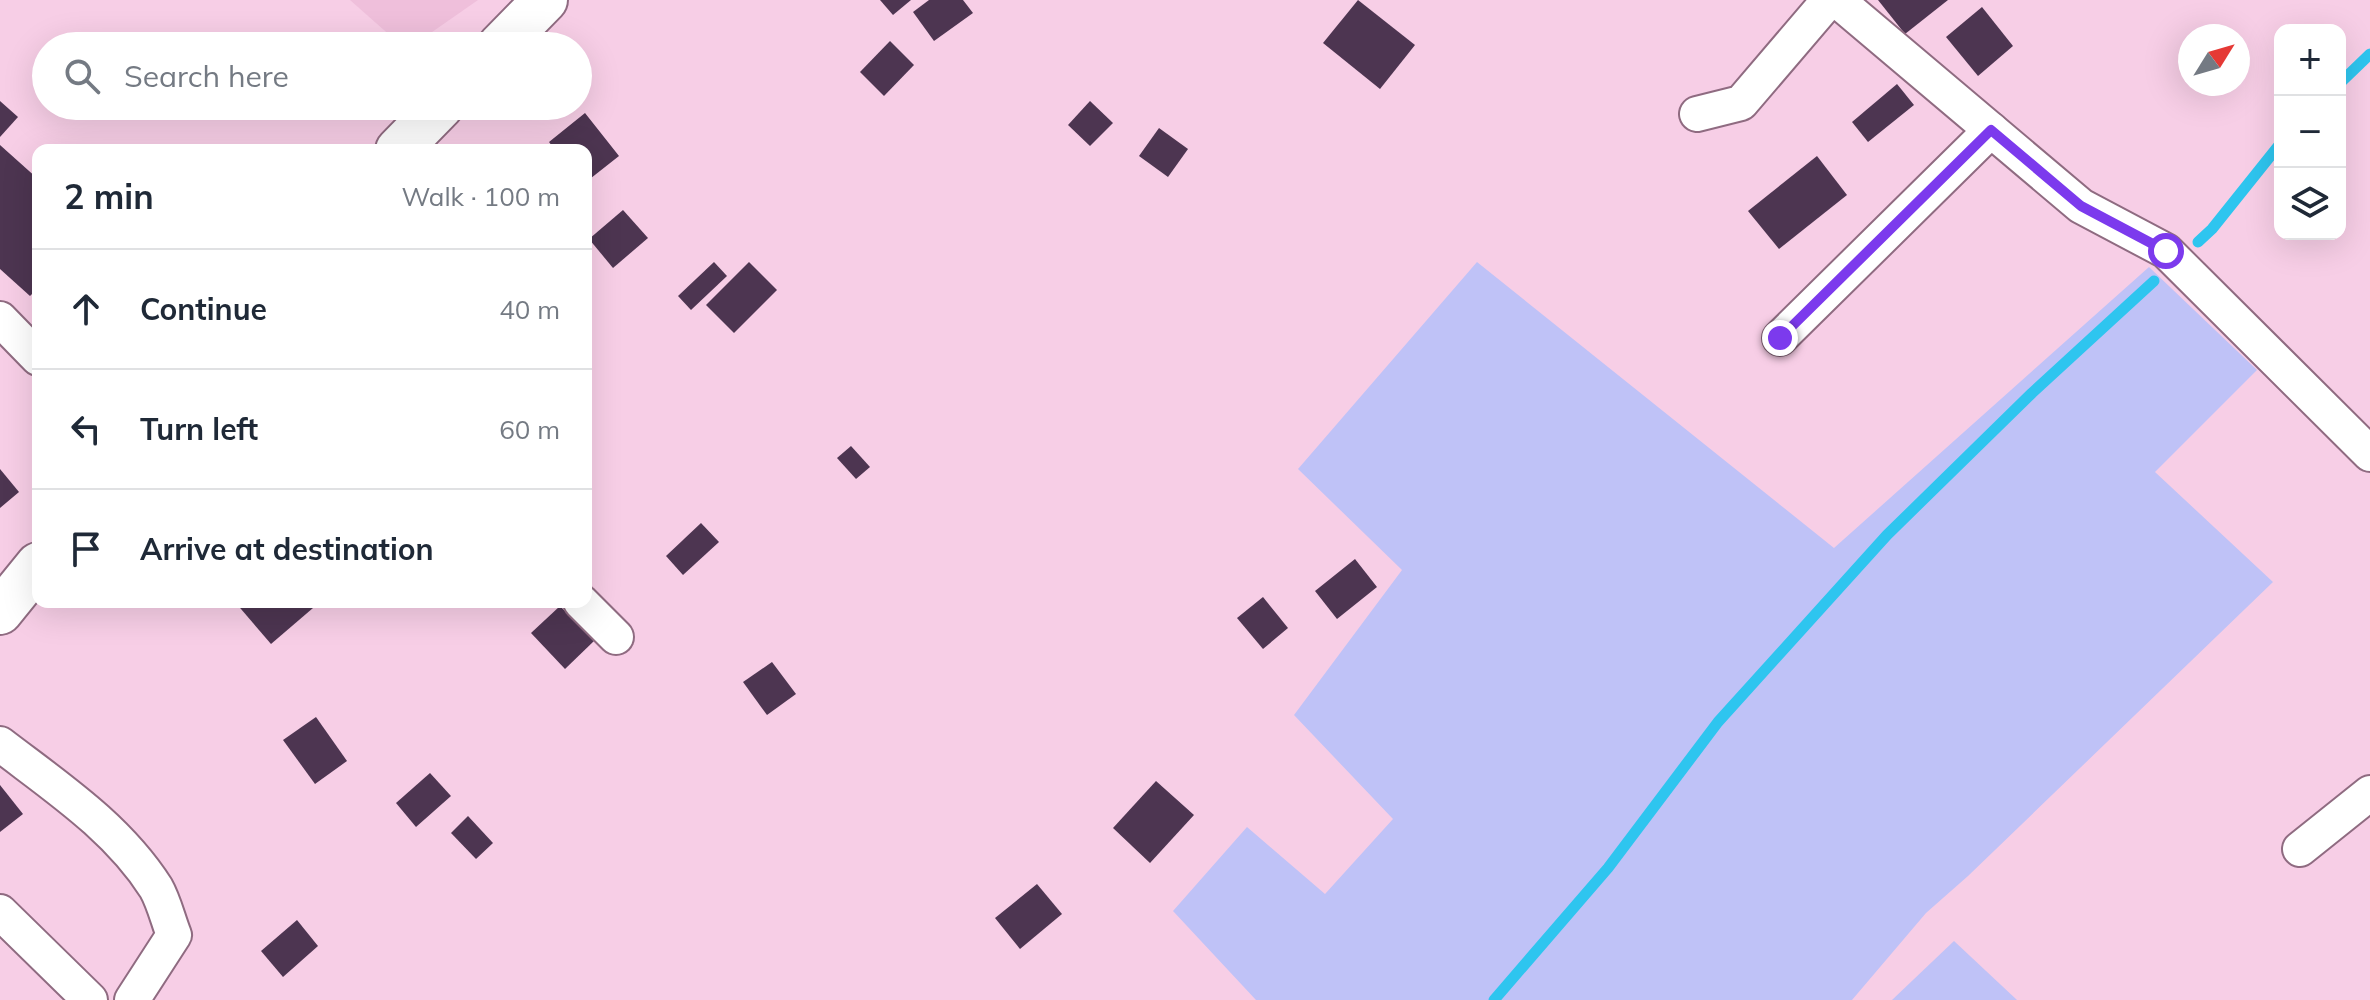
<!DOCTYPE html>
<meta charset="utf-8">
<style>
:root{--surface:#fff;--page:#f2f2f3;--text:#1f2937;--muted:#747a83;--line:#e0e1e3}
body{margin:0;font-family:Mulish,sans-serif;background:var(--page);color:var(--text)}
.controls{position:absolute;right:24px;top:24px;display:grid;overflow:hidden;border-radius:16px;box-shadow:0 8px 32px #0002}
.controls button{width:72px;height:72px;display:grid;place-items:center;padding:0;border:0;border-bottom:2px solid var(--line);background:var(--surface);color:var(--text);font:40px sans-serif}
.compass{position:absolute;left:2178px;top:24px;width:72px;height:72px;border-radius:50%;background:var(--surface);box-shadow:0 8px 32px #0002;rotate:53deg}
.stop{position:absolute;width:24px;height:24px;margin:-18px;border:6px solid #7c3aed;border-radius:50%;background:#fff}
.stop.end{background:#7c3aed;border-color:#fff;box-shadow:0 2px 8px #0008}
.list{margin:0;padding:0;list-style:none}
h2{display:flex;justify-content:space-between;align-items:center;height:104px;margin:0;padding:0 32px;font-size:34px}
h2 small{font-size:26px;font-weight:400;color:var(--muted)}
.list li{display:grid;grid-template-columns:52px 1fr auto;gap:24px;align-items:center;box-sizing:border-box;height:120px;padding:0 32px;border-top:2px solid var(--line)}
.list b{display:block;font-size:30px;white-space:nowrap}
.list em{font-size:26px;font-style:normal;color:var(--muted)}
.icon{flex:none;width:44px;height:44px;fill:none;stroke:currentColor;stroke-width:2;stroke-linecap:round;stroke-linejoin:round}
.map{position:relative;flex:none;width:2370px;height:1000px;overflow:hidden}
.search{position:absolute;background:var(--surface);box-shadow:0 8px 32px #0002;left:32px;top:32px;width:560px;height:88px;display:flex;align-items:center;gap:20px;box-sizing:border-box;padding:0 28px;border-radius:44px;color:var(--muted);font-size:30px}
.panel{position:absolute;background:var(--surface);box-shadow:0 8px 32px #0002;left:32px;top:144px;width:560px;height:464px;border-radius:16px}
.map>svg:first-child{display:block}
.built{fill:#efbfdb}
.green{fill:#bfc2f7}
.lines{fill:none;stroke-linecap:round;stroke-linejoin:round}
.stream{stroke:#2ec5ef;stroke-width:11}
.building{fill:#4d3551}
.minor-casing{stroke:#8f6b81;stroke-width:38}
.secondary-casing{stroke:#8f6b81;stroke-width:48}
.minor{stroke:#fff;stroke-width:34}
.secondary{stroke:#fff;stroke-width:44}
.route{stroke:#7c3aed;stroke-width:10}
</style>
<div class="map">
<svg width="2370" height="1000" viewBox="0 0 2370 1000">
<rect width="100%" height="100%" fill="#f7cee6"/>
<polygon class="built" points="350,0 478,0 412,46 402,46"/>
<g class="green">
<polygon points="1477,262 1834,548 2149,267 2257,370 2155,472 2273,582 1968,876 1926,913 1852,1000 1256,1000 1173,911 1247,827 1325,894 1393,819 1294,715 1402,570 1298,469"/>
<polygon points="1954,941 2017,1000 1892,1000"/>
</g>
<g class="lines">
<g class="stream">
<polyline points="2340,83 2370,54"/>
<polyline points="2198,242 2212,229 2280,144"/>
<polyline points="1494,1000 1608,868 1718,722 1887,535 2032,393 2154,281"/>
</g>
</g>
<g class="building">
<polygon points="880,0 911,0 893,15"/>
<polygon points="929,0 963,0 973,13 934,41 913,12"/>
<polygon points="1358,0 1415,45 1380,89 1323,43"/>
<polygon points="1878,0 1948,0 1905,34"/>
<polygon points="1982,7 2013,46 1978,76 1946,37"/>
<polygon points="890,41 914,65 884,96 860,72"/>
<polygon points="1897,84 1914,105 1868,142 1852,122"/>
<polygon points="0,101 18,117 0,137"/>
<polygon points="1090,101 1113,123 1090,146 1068,125"/>
<polygon points="585,113 619,156 586,182 586,150 555,150 549,142"/>
<polygon points="1159,128 1188,149 1168,177 1139,156"/>
<polygon points="0,145 38,179 38,288 30,296 0,269"/>
<polygon points="1817,156 1847,195 1779,249 1748,211"/>
<polygon points="623,210 648,238 613,268 589,239"/>
<polygon points="714,262 727,276 691,310 678,296"/>
<polygon points="749,262 777,290 734,333 706,305"/>
<polygon points="851,446 870,467 856,479 837,458"/>
<polygon points="0,469 19,492 0,508"/>
<polygon points="701,523 719,542 683,575 666,556"/>
<polygon points="1355,559 1377,587 1337,619 1315,591"/>
<polygon points="1263,597 1288,628 1263,649 1237,618"/>
<polygon points="235,602 320,602 271,644"/>
<polygon points="560,606 594,641 565,669 531,633"/>
<polygon points="772,662 796,694 767,715 743,682"/>
<polygon points="316,717 347,761 315,784 283,740"/>
<polygon points="430,773 451,796 416,827 396,803"/>
<polygon points="1156,781 1194,815 1150,863 1113,828"/>
<polygon points="0,785 23,814 0,832"/>
<polygon points="468,816 493,843 476,859 451,833"/>
<polygon points="1037,884 1062,914 1020,949 995,918"/>
<polygon points="297,920 318,946 283,977 261,951"/>
</g>
<g class="lines">
<defs>
<g id="minor">
<polyline points="1837,0 2081,206 2166,251 2370,454"/>
<polyline points="1697,114 1741,103 1829,0"/>
<polyline points="0,319 38,358"/>
<polyline points="1780,338 1991,130"/>
<polyline points="581,602 616,637"/>
<path d="M 0,744 C 56,787 117,827 156,888 C 164,902 168,920 174,935 L 132,1000"/>
<polyline points="2300,849 2370,793"/>
<polyline points="0,912 90,1000"/>
</g>
<g id="secondary">
<polyline points="500,46 545,0"/>
<polyline points="398,150 441,106"/>
<polyline points="0,612 38,565"/>
</g>
</defs>
<use href="#minor" class="minor-casing"/>
<use href="#secondary" class="secondary-casing"/>
<use href="#minor" class="minor"/>
<use href="#secondary" class="secondary"/>
</g>
<g class="lines">
<polyline class="route" points="1780,338 1991,130 2081,206 2166,251"/>
</g>
</svg>
<div class="controls">
<button>+</button>
<button>−</button>
<button><svg class="icon" aria-label="layers" viewBox="0 0 24 24"><path d="M12 4l9 5-9 5-9-5zM3 14l9 5 9-5"/></svg></button>
</div>
<svg class="compass" viewBox="-18 -18 36 36"><path d="M0-13l5 13h-10z" fill="#e53935"/><path d="M0 13l5-13h-10z" fill="#747a83"/></svg>
<div class="stop" style="left:2166px;top:251px"></div>
<div class="stop end" style="left:1780px;top:338px"></div>
<div class="search"><svg class="icon" aria-label="search" viewBox="0 0 24 24"><circle cx="10" cy="10" r="6"/><path d="M15 15l6 6"/></svg>Search here</div>
<section class="panel">
<h2>2 min<small>Walk · 100 m</small></h2>
<ul class="list">
<li><svg class="icon" aria-label="ahead" viewBox="0 0 24 24"><path d="M12 20V5M6 11l6-6 6 6"/></svg><div><b>Continue</b></div><em>40 m</em></li>
<li><svg class="icon" aria-label="left" viewBox="0 0 24 24"><path d="M17 20v-9H6M10 6l-5 5 5 5"/></svg><div><b>Turn left</b></div><em>60 m</em></li>
<li><svg class="icon" aria-label="arrive" viewBox="0 0 24 24"><path d="M6 21V4h12l-3 4 3 4H6"/></svg><div><b>Arrive at destination</b></div></li>
</ul>
</section>
</div>
